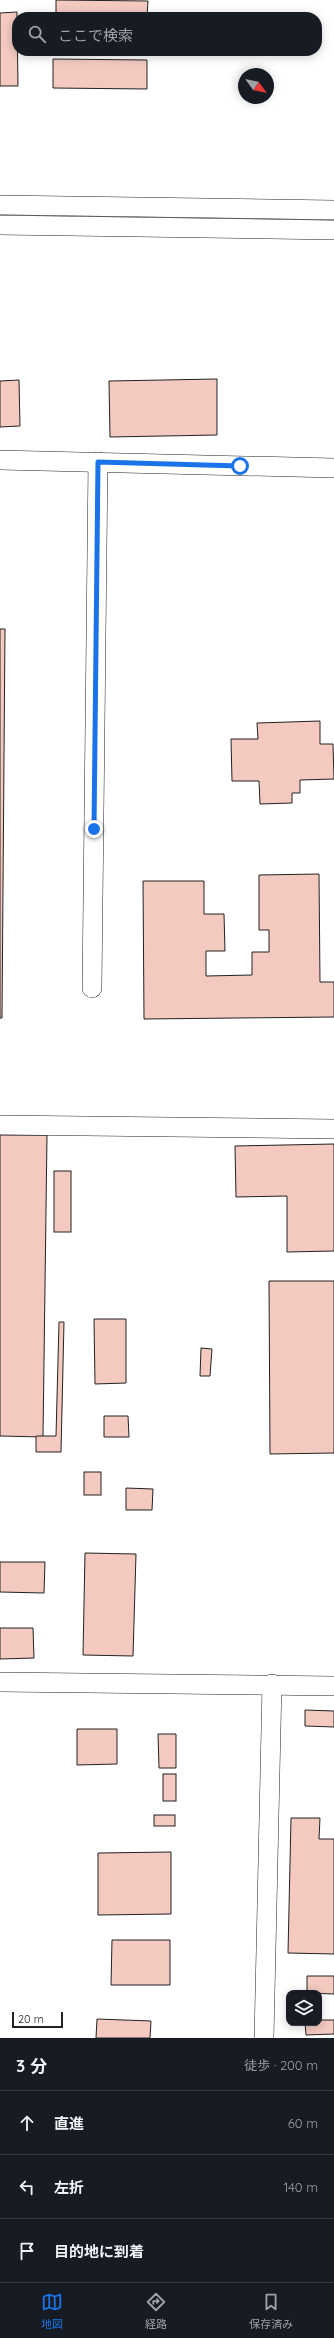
<!DOCTYPE html>
<html lang="ja">
<meta charset="utf-8">
<style>
:root{--surface:#171b24;--page:#242831;--text:#f1f3f6;--muted:#9ea1a6;--line:#363941;--accent:#1a73e8}
body{margin:0;font-family:Quicksand,"Noto Sans JP",sans-serif;background:var(--page);color:var(--text)}
.controls{position:absolute;right:12px;bottom:12px;display:grid;overflow:hidden;border-radius:8px;box-shadow:0 2px 10px #0003}
.controls button{width:36px;height:36px;display:grid;place-items:center;padding:0;border:0;border-bottom:1px solid var(--line);background:var(--surface);color:var(--text);font:20px sans-serif}
.compass{position:absolute;left:238px;top:68px;width:36px;height:36px;border-radius:50%;background:var(--surface);box-shadow:0 2px 10px #0003;rotate:123deg}
.scale{position:absolute;left:12px;bottom:10px;width:51px;box-sizing:border-box;padding-left:4px;border:2px solid #222;border-top:0;font-size:11px;line-height:14px;white-space:nowrap;color:#222;-webkit-text-stroke:3px #fff;paint-order:stroke}
.stop{position:absolute;width:12px;height:12px;margin:-9px;border:3px solid #1a73e8;border-radius:50%;background:#fff}
.stop.end{background:#1a73e8;border-color:#fff;box-shadow:0 1px 4px #0008}
.list{margin:0;padding:0;list-style:none}
h2{display:flex;justify-content:space-between;align-items:center;height:52px;margin:0;padding:0 16px;font-size:17px}
h2 small{font-size:13px;font-weight:400;color:var(--muted)}
.list li{display:grid;grid-template-columns:26px 1fr auto;gap:12px;align-items:center;box-sizing:border-box;height:64px;padding:0 16px;border-top:1px solid var(--line)}
.list b{display:block;font-size:15px;white-space:nowrap}
.list em{font-size:13px;font-style:normal;color:var(--muted)}
.icon{flex:none;width:22px;height:22px;fill:none;stroke:currentColor;stroke-width:2;stroke-linecap:round;stroke-linejoin:round}
.map{position:relative;flex:none;width:334px;height:2038px;overflow:hidden}
.search{position:absolute;background:var(--surface);box-shadow:0 2px 10px #0003;left:12px;right:12px;top:12px;height:44px;display:flex;align-items:center;gap:10px;box-sizing:border-box;padding:0 14px;border-radius:16px;color:var(--muted);font-size:15px}
.sheet{height:244px;background:var(--surface)}
nav{display:flex;justify-content:space-around;align-items:center;box-sizing:border-box;height:56px;border-top:1px solid var(--line);background:var(--surface);font-size:11px;color:var(--muted)}
nav a{display:grid;justify-items:center;gap:2px}
nav .on{color:var(--accent)}
.map>svg:first-child{display:block}
.building{fill:#f3c9c0;stroke:#222}
.lines{fill:none;stroke-linecap:round;stroke-linejoin:round}
.minor-casing{stroke:#222;stroke-width:20}
.minor{stroke:#fff;stroke-width:19}
.route{stroke:#1a73e8;stroke-width:5}
</style>
<div class="map">
<svg width="334" height="2038" viewBox="0 0 334 2038">
<rect width="100%" height="100%" fill="#fff"/>
<g class="building">
<polygon points="56,0 148,1 147,17 56,17"/>
<polygon points="17,12 18,86 0,86 0,13"/>
<polygon points="53,59 147,60 147,89 53,88"/>
<polygon points="217,379 217,435 110,437 109,381"/>
<polygon points="19,380 20,426 0,427 0,381"/>
<polygon points="0,629 5,629 2,1018 0,1018"/>
<polygon points="320,721 320,744 333,744 334,779 300,780 300,793 292,793 292,803 260,804 259,781 232,781 231,739 258,739 257,723"/>
<polygon points="319,874 320,982 334,982 334,1017 144,1019 143,881 204,881 204,914 224,914 225,951 206,951 206,976 252,975 252,952 269,952 269,930 259,930 259,875"/>
<polygon points="0,1135 47,1135 43,1437 0,1436"/>
<polygon points="334,1144 334,1251 287,1252 287,1196 236,1197 235,1146"/>
<rect x="54" y="1171" width="17" height="61"/>
<polygon points="269,1281 334,1281 334,1453 270,1454"/>
<polygon points="94,1319 126,1319 126,1383 95,1384"/>
<polygon points="59,1322 64,1322 61,1452 36,1452 36,1436 56,1436"/>
<polygon points="201,1348 212,1349 210,1376 200,1376"/>
<polygon points="104,1416 128,1416 129,1437 104,1437"/>
<rect x="84" y="1472" width="17" height="23"/>
<polygon points="126,1488 153,1489 152,1510 126,1510"/>
<polygon points="85,1553 136,1554 133,1656 83,1655"/>
<polygon points="0,1562 45,1562 44,1593 0,1592"/>
<polygon points="0,1628 33,1628 34,1658 0,1659"/>
<polygon points="305,1710 334,1711 334,1727 305,1726"/>
<polygon points="77,1729 117,1729 117,1764 77,1765"/>
<polygon points="158,1734 176,1734 176,1768 159,1768"/>
<rect x="163" y="1774" width="13" height="27"/>
<rect x="154" y="1815" width="21" height="11"/>
<polygon points="291,1818 320,1818 319,1839 334,1839 334,1954 288,1953"/>
<polygon points="171,1852 171,1914 98,1915 98,1853"/>
<polygon points="112,1940 170,1940 170,1985 111,1985"/>
<polygon points="307,1976 334,1976 334,1994 307,1993"/>
<polygon points="97,2019 151,2021 150,2038 96,2038"/>
<polygon points="319,2020 334,2020 334,2034 306,2035 305,2023 319,2023"/>
</g>
<g class="lines">
<defs>
<g id="minor">
<polyline points="0,205 334,210"/>
<polyline points="0,225 334,230"/>
<polyline points="0,460 334,468"/>
<polyline points="92,988 98,462"/>
<polyline points="0,1125 334,1129"/>
<polyline points="0,1682 334,1686"/>
<polyline points="264,2038 272,1684"/>
</g>
</defs>
<use href="#minor" class="minor-casing"/>
<use href="#minor" class="minor"/>
</g>
<g class="lines">
<polyline class="route" points="94,829 98,462 240,466"/>
</g>
</svg>
<div class="controls">
<button><svg class="icon" aria-label="layers" viewBox="0 0 24 24"><path d="M12 4l9 5-9 5-9-5zM3 14l9 5 9-5"/></svg></button>
</div>
<svg class="compass" viewBox="-18 -18 36 36"><path d="M0-13l5 13h-10z" fill="#e53935"/><path d="M0 13l5-13h-10z" fill="#9ea1a6"/></svg>
<div class="scale">20 m</div>
<div class="stop" style="left:240px;top:466px"></div>
<div class="stop end" style="left:94px;top:829px"></div>
<div class="search"><svg class="icon" aria-label="search" viewBox="0 0 24 24"><circle cx="10" cy="10" r="6"/><path d="M15 15l6 6"/></svg>ここで検索</div>
</div>
<section class="sheet">
<h2>3 分<small>徒歩 · 200 m</small></h2>
<ul class="list">
<li><svg class="icon" aria-label="ahead" viewBox="0 0 24 24"><path d="M12 20V5M6 11l6-6 6 6"/></svg><div><b>直進</b></div><em>60 m</em></li>
<li><svg class="icon" aria-label="left" viewBox="0 0 24 24"><path d="M17 20v-9H6M10 6l-5 5 5 5"/></svg><div><b>左折</b></div><em>140 m</em></li>
<li><svg class="icon" aria-label="arrive" viewBox="0 0 24 24"><path d="M6 21V4h12l-3 4 3 4H6"/></svg><div><b>目的地に到着</b></div></li>
</ul>
</section>
<nav>
<a class="on"><svg class="icon" aria-label="map" viewBox="0 0 24 24"><path d="M3 6l6-2 6 2 6-2v14l-6 2-6-2-6 2zM9 4v14M15 6v14"/></svg>地図</a>
<a><svg class="icon" aria-label="directions" viewBox="0 0 24 24"><path d="M12 3l9 9-9 9-9-9zM9 14v-3h6M13 9l2 2-2 2"/></svg>経路</a>
<a><svg class="icon" aria-label="saved" viewBox="0 0 24 24"><path d="M7 4h10v16l-5-4-5 4z"/></svg>保存済み</a>
</nav>
